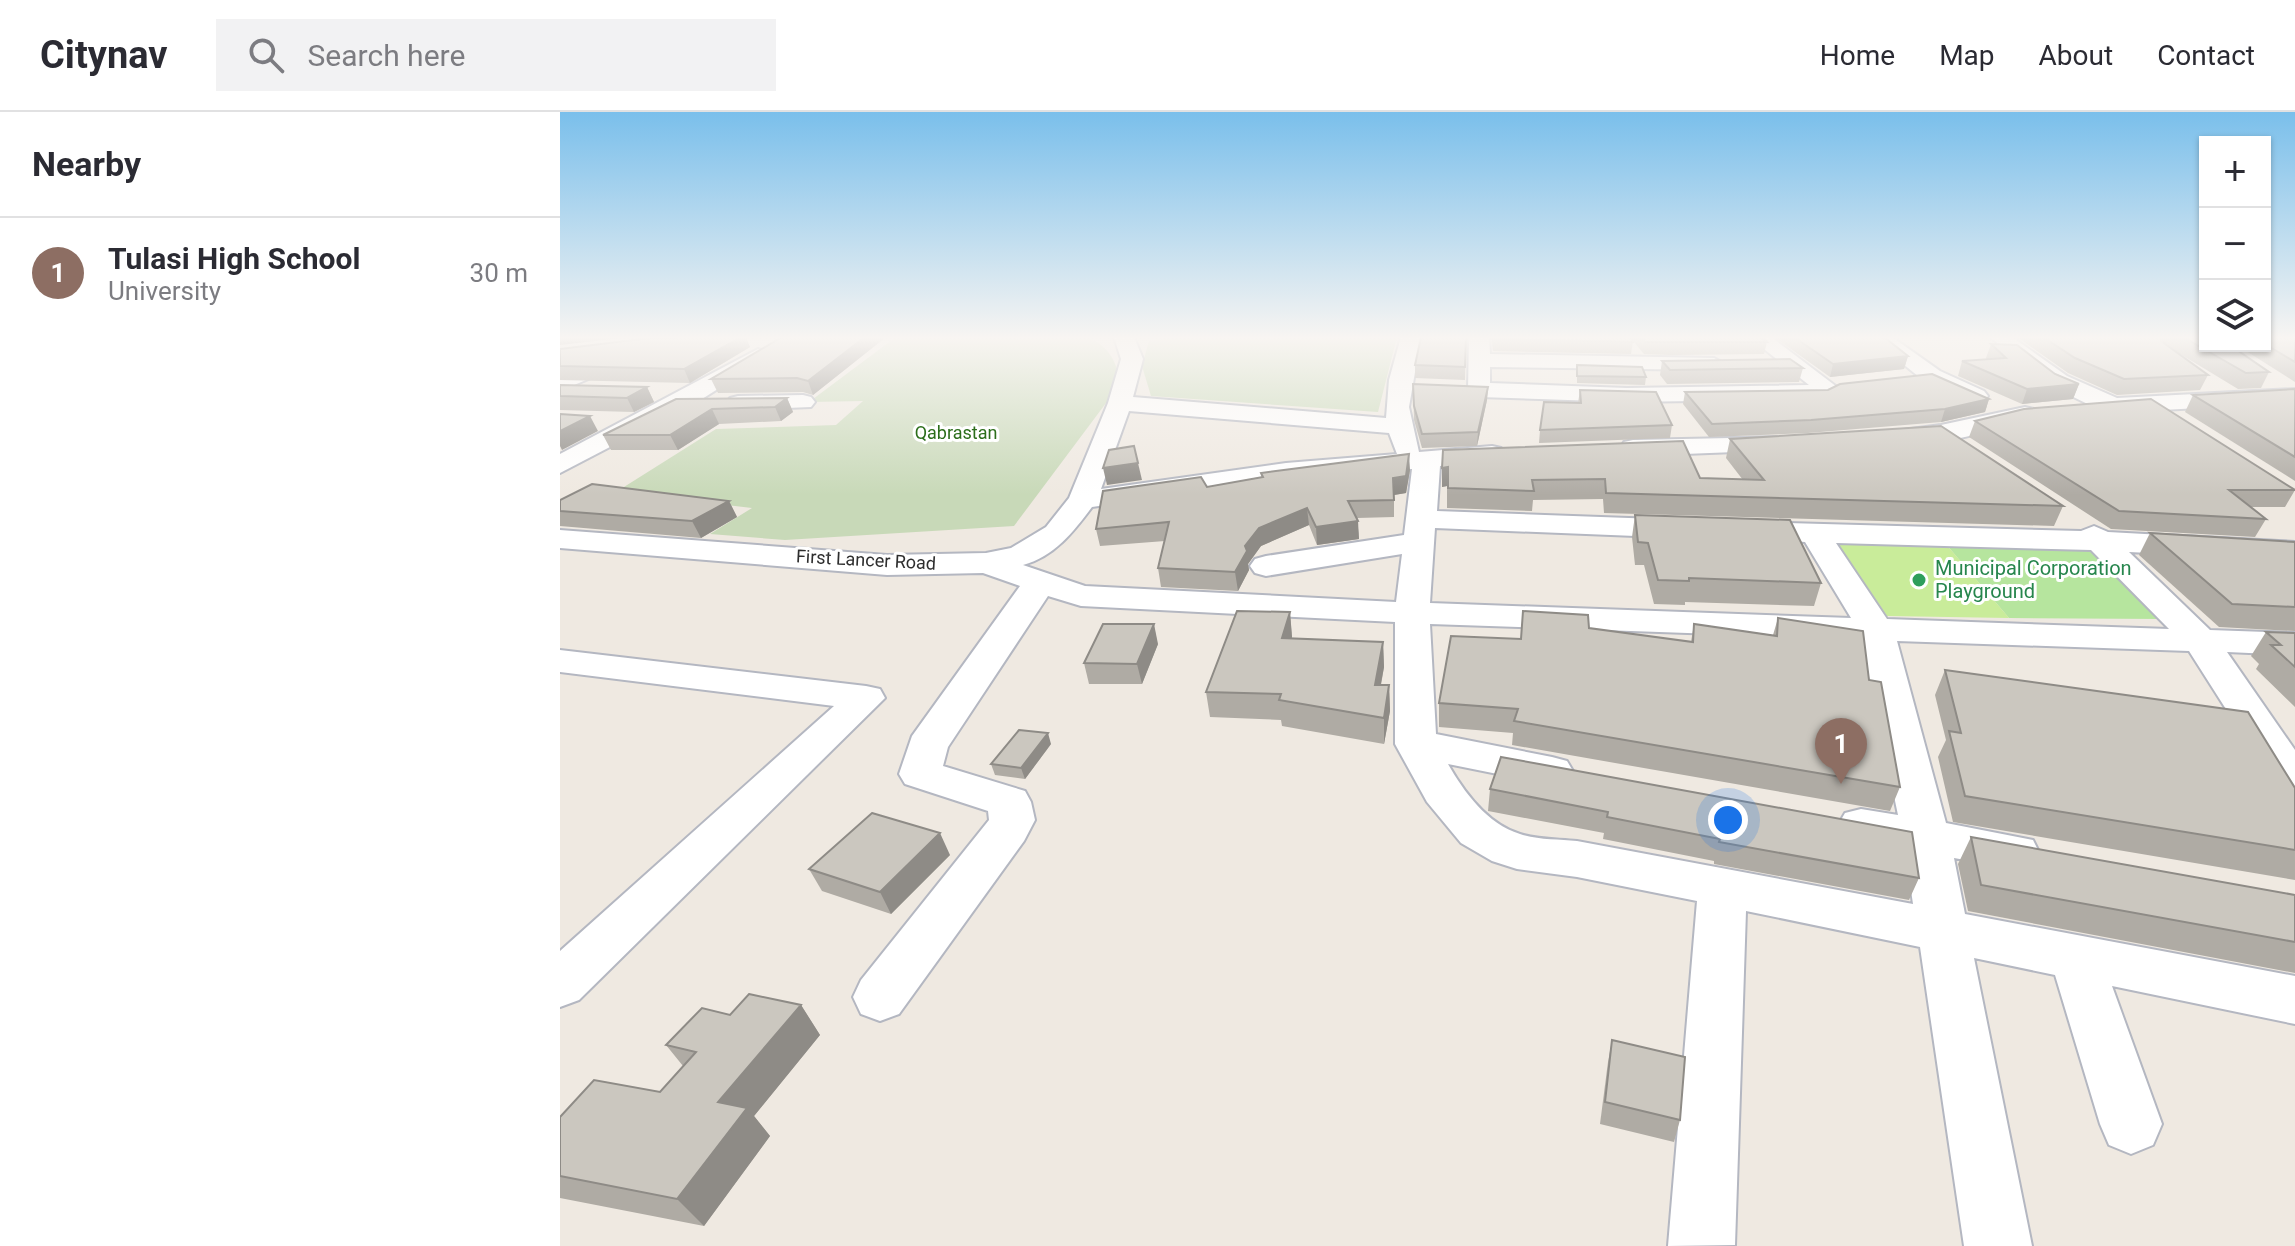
<!DOCTYPE html>
<meta charset="utf-8">
<style>
:root{--surface:#fff;--page:#f2f2f3;--text:#2b2b33;--muted:#7c7c81;--line:#e1e1e2;--accent:#0f766e}
body{margin:0;font-family:Roboto,sans-serif;background:var(--page);color:var(--text)}
.controls{position:absolute;right:24px;top:24px;display:grid;overflow:hidden;border-radius:0px;box-shadow:0 2px 6px #0004}
.controls button{width:72px;height:72px;display:grid;place-items:center;padding:0;border:0;border-bottom:2px solid var(--line);background:var(--surface);color:var(--text);font:40px sans-serif}
.you{position:absolute;left:1168px;top:708px;width:28px;height:28px;margin:-20px;border:6px solid #fff;border-radius:50%;background:#1a73e8;box-shadow:0 0 0 12px #1a73e833}
.badge{display:grid;place-items:center;width:52px;height:52px;border-radius:50%;background:var(--accent);color:#fff;font-size:26px;font-weight:700}
.pin{position:absolute;translate:-50% -66px;filter:drop-shadow(0 2px 4px #0008)}
.pin::after{content:'';position:absolute;top:42px;width:28px;height:24px;background:inherit;clip-path:polygon(0 0,100% 0,50% 100%)}
.list{margin:0;padding:0;list-style:none}
h2{display:flex;justify-content:space-between;align-items:center;height:104px;margin:0;padding:0 32px;font-size:34px}
h2 small{font-size:26px;font-weight:400;color:var(--muted)}
.list li{display:grid;grid-template-columns:52px 1fr auto;gap:24px;align-items:center;box-sizing:border-box;height:112px;padding:0 32px;border-top:2px solid var(--line)}
.list b{display:block;font-size:30px;white-space:nowrap}
.list p{margin:0;font-size:26px;white-space:nowrap;color:var(--muted)}
.list em{font-size:26px;font-style:normal;color:var(--muted)}
.icon{flex:none;width:44px;height:44px;fill:none;stroke:currentColor;stroke-width:2;stroke-linecap:round;stroke-linejoin:round}
.map{position:relative;flex:none;width:1735px;height:1134px;overflow:hidden}
header{display:flex;align-items:center;gap:48px;box-sizing:border-box;height:112px;padding:0 40px;background:var(--surface);border-bottom:2px solid var(--line)}
header strong{font-size:38px}
nav{display:flex;gap:44px;margin-inline-start:auto;font-size:28px}
.search{width:560px;height:72px;background:var(--page);display:flex;align-items:center;gap:20px;box-sizing:border-box;padding:0 28px;border-radius:0px;color:var(--muted);font-size:30px}
main{display:flex}
aside{flex:1;background:var(--surface)}
.map>svg:first-child{display:block}
.green{fill:#b6e59e}
.cemetery{fill:#c8d9b8}
.pitch{fill:#c9ec9a}
.lines{fill:none;stroke-linecap:round;stroke-linejoin:round}
.minor-casing{stroke:#b4b7c1;stroke-width:4}
.minor{fill:#fff;fill-rule:evenodd}
.wall{fill:#afaba4}
.shaded-wall{fill:#8e8b86}
.building{fill:#cbc7bf;stroke:#8e8b86;stroke-width:2}
.leisure-dot{fill:#2e9e5b;stroke:#fff;stroke-width:3}
.labels{text-anchor:middle;stroke-width:6;stroke-linejoin:round;paint-order:stroke}
.far-park-label{font-size:18px;fill:#2c6e1b;stroke:#fff}
.far-street-label{font-size:18px;fill:#2e2e2e;stroke:#fff}
.leisure-label{font-size:20px;fill:#27864d;stroke:#fff;text-anchor:start}
</style>
<header>
<strong>Citynav</strong>
<div class="search"><svg class="icon" aria-label="search" viewBox="0 0 24 24"><circle cx="10" cy="10" r="6"/><path d="M15 15l6 6"/></svg>Search here</div>
<nav><a>Home</a><a>Map</a><a>About</a><a>Contact</a></nav>
</header>
<main>
<aside>
<h2>Nearby<small></small></h2>
<ul class="list">
<li><span class="badge" style="background:#8d6e63">1</span><div><b>Tulasi High School</b><p>University</p></div><em>30 m</em></li>
</ul>
</aside>
<div class="map">
<svg width="1735" height="1134" viewBox="0 0 1735 1134">
<rect width="100%" height="100%" fill="#efe9e1"/>
<polygon class="green" points="1385,431 1524,434 1604,507 1449,506"/>
<g class="cemetery">
<path d="M 336,225 L 528,225 C 550,236 555,247 561,271 L 454,414 L 225,428 L 150,422 L 192,396 L 56,380 L 156,317 L 276,313 L 303,289 L 249,290 Z"/>
<polygon points="613,225 837,225 818,300 591,284 582,254 589,229"/>
</g>
<polygon class="pitch" points="1274,428 1385,431 1449,506 1327,504"/>
<g class="lines">
<defs>
<g id="minor">
<path d="M 554,225 L 574,225 L 583,247 L 573,285 L 826,306 L 829,268 L 841,225 L 861,225 L 849,295 L 859,340 L 932,334 L 941,336 L 945,342 L 941,348 L 880,354 L 877,399 L 1125,408 L 1136,411 L 1140,417 L 1136,423 L 1125,426 L 875,416 L 870,491 L 1291,506 L 1245,430 L 1175,425 L 1171,419 L 1175,413 L 1186,410 L 1521,419 L 1534,414 L 1548,420 L 1735,430 L 1735,448 L 1569,440 L 1650,518 L 1735,521 L 1735,543 L 1667,540 L 1735,638 L 1735,686 L 1720,682 L 1629,539 L 1337,529 L 1386,711 L 1473,728 L 1479,740 L 1473,752 L 1456,757 L 1394,746 L 1405,802 L 1735,864 L 1735,912 L 1552,874 L 1602,1012 L 1593,1033 L 1571,1042 L 1549,1033 L 1540,1012 L 1495,863 L 1414,846 L 1472,1134 L 1404,1134 L 1360,835 L 1186,799 L 1175,1133 L 1108,1134 L 1137,789 L 1017,765 L 957,757 L 932,749 L 901,731 L 867,690 L 835,632 L 835,510 L 521,494 L 488,484 L 388,635 L 383,654 L 465,679 L 471,690 L 475,708 L 464,729 L 339,902 L 320,909 L 301,902 L 293,885 L 301,868 L 429,708 L 428,699 L 345,672 L 339,662 L 352,624 L 460,474 L 423,461 L 327,463 L 0,436 L 0,418 L 327,443 L 426,441 L 451,436 L 486,415 L 509,386 L 548,291 L 561,247 ZM 569,299 L 829,321 L 837,342 L 726,351 L 541,377 ZM 852,357 L 844,423 L 706,444 L 695,447 L 690,454 L 695,461 L 706,464 L 842,442 L 836,490 L 525,474 L 463,453 C 494,445 514,419 532,395 L 726,367 ZM 1276,431 L 1531,438 L 1609,517 L 1327,507 ZM 870,512 L 1301,527 L 1338,703 L 1301,697 L 1285,701 L 1278,713 L 1285,725 L 1345,737 L 1353,792 L 1017,729 C 998,727 978,728 960,722 C 927,712 904,680 888,652 L 992,673 L 1007,669 L 1013,659 L 1007,649 L 992,645 L 876,622 Z"/>
<polygon points="909,225 929,225 930,242 1154,246 1165,252 1154,258 930,255 930,271 1067,276 1249,273 1189,225 1211,225 1277,275 1273,285 1265,287 1067,290 919,285 911,283 908,278"/>
<polygon points="1310,225 1332,225 1380,259 1424,279 1428,284 1424,289 1416,291 1364,269"/>
<polygon points="1430,225 1452,225 1507,264 1557,286 1735,277 1735,291 1546,301 1491,274"/>
<polygon points="198,237 205,239 209,243 205,247 142,287 0,361 0,342"/>
<polygon points="56,241 64,242 67,247 64,252 0,279 0,264"/>
<polygon points="243,283 251,285 255,290 251,295 178,298 170,296 166,291 170,286 178,284"/>
<path d="M 1465,295 L 1474,297 L 1477,302 L 1474,307 C 1434,317 1367,340 1328,330 L 1324,325 L 1328,320 L 1381,313 Z"/>
<polygon points="1220,325 1229,328 1233,333 1229,338 1073,344 1064,342 1060,336 1064,330 1073,328"/>
<polygon points="0,538 306,574 320,577 325,586 19,888 0,895 0,839 274,594 0,560"/>
</g>
</defs>
<use href="#minor" class="minor-casing"/>
<use href="#minor" class="minor"/>
</g>
<g class="wall">
<polygon points="222,225 326,225 253,283 243,280 158,281 151,267"/>
<polygon points="906,225 905,268 855,266 855,253"/>
<polygon points="931,225 1201,225 1207,230 1204,242 1111,243 1084,242 1073,229 1071,242 933,239"/>
<polygon points="1214,225 1324,225 1348,244 1344,257 1270,265"/>
<polygon points="1457,225 1645,225 1645,234 1705,234 1705,225 1735,225 1735,270 1683,237 1676,237 1709,260 1701,276 1678,277 1607,234 1648,263 1640,278 1557,283 1508,261"/>
<polygon points="1431,232 1519,272 1513,287 1462,292 1398,264 1402,249 1427,247 1426,246"/>
<polygon points="190,235 130,271 0,268 0,237"/>
<polygon points="1102,249 1243,256 1239,270 1107,272 1100,263"/>
<polygon points="1017,253 1086,265 1085,273 1017,271"/>
<polygon points="853,272 928,275 927,288 917,334 862,336 854,308"/>
<polygon points="0,273 87,275 94,290 74,300 0,298"/>
<polygon points="1735,277 1735,369 1625,300 1633,283"/>
<polygon points="1020,278 1112,313 1110,326 979,331 980,318 1018,291"/>
<polygon points="1125,280 1429,287 1425,300 1381,310 1248,321 1149,325 1123,292"/>
<polygon points="227,286 233,300 221,309 159,312 118,338 51,338 43,323 116,287"/>
<polygon points="1415,309 1735,378 1725,395 1691,395 1706,407 1695,425 1551,417 1409,325"/>
<polygon points="1170,327 1503,394 1494,414 1044,401 1043,387 973,388 972,399 887,396 887,374 882,375 882,356 1183,368 1166,346"/>
<polygon points="850,358 846,381 834,383 834,405 797,406 799,427 757,433 749,413 701,434 688,452 689,458 678,479 601,475 598,456 605,429 540,434 536,417 647,375 702,366 701,361"/>
<polygon points="0,388 169,389 177,405 141,426 0,414"/>
<polygon points="1075,403 1261,471 1254,494 1125,490 1125,493 1094,492 1084,453 1075,453 1072,425"/>
<polygon points="1590,421 1735,430 1735,519 1659,515 1579,443"/>
<polygon points="730,500 732,526 823,530 824,555 821,573 829,573 830,599 824,632 722,614 721,608 650,605 646,580"/>
<polygon points="1218,506 1309,568 1340,675 1330,699 952,633 953,621 879,615 879,591 961,527 1029,516 1131,530 1134,512 1213,523"/>
<polygon points="1706,520 1735,521 1735,595 1696,557 1699,552 1691,544"/>
<polygon points="598,532 582,572 529,572 524,551"/>
<polygon points="1385,558 1735,676 1735,768 1393,710 1378,645 1386,628 1375,583"/>
<polygon points="491,632 465,667 435,663 431,652"/>
<polygon points="941,645 1359,766 1349,788 1154,752 1154,749 1043,727 1044,721 928,699 930,677"/>
<polygon points="1411,725 1735,783 1735,861 1408,799 1398,752"/>
<polygon points="390,743 331,802 262,779 249,757"/>
<polygon points="241,893 260,923 194,1004 210,1024 144,1114 0,1086 0,1005 100,980 123,954 106,933 170,903"/>
<polygon points="1052,928 1120,1008 1114,1030 1040,1012 1048,950"/>
</g>
<g class="shaded-wall">
<polygon points="0,225 69,225 0,233"/>
<polygon points="181,225 186,225 190,235 130,271 124,257"/>
<polygon points="305,225 326,225 253,283 248,269"/>
<polygon points="1603,225 1610,225 1606,233 1598,236"/>
<polygon points="1348,244 1344,257 1270,265 1273,252"/>
<polygon points="1519,272 1513,287 1462,292 1467,277"/>
<polygon points="87,275 94,290 74,300 67,286"/>
<polygon points="928,275 927,288 917,334 918,320"/>
<polygon points="227,286 233,300 221,309 215,295"/>
<polygon points="1429,287 1425,300 1381,310 1385,297"/>
<polygon points="152,297 159,312 118,338 110,323"/>
<polygon points="30,304 38,319 2,338 0,334 0,319"/>
<polygon points="849,342 850,358 846,381 834,383 833,366"/>
<polygon points="578,351 582,368 547,373 543,356"/>
<polygon points="888,355 887,374 882,375 882,356"/>
<polygon points="169,389 177,405 141,426 132,409"/>
<polygon points="747,396 749,413 701,434 688,452 689,458 678,479 675,460 685,434 699,416"/>
<polygon points="798,409 799,427 757,433 756,415"/>
<polygon points="730,500 732,525 724,550 722,526"/>
<polygon points="594,512 598,532 582,572 577,552"/>
<polygon points="823,530 824,555 816,598 815,573"/>
<polygon points="829,573 830,599 824,632 824,606"/>
<polygon points="488,621 491,632 465,667 461,656"/>
<polygon points="380,721 390,743 331,802 320,780"/>
<polygon points="241,893 260,923 194,1004 210,1024 144,1114 117,1087 158,990"/>
</g>
<g class="building">
<polygon points="129,225 181,225 124,257 0,254 0,237 90,226"/>
<polygon points="222,225 305,225 248,269 237,266 151,267"/>
<polygon points="861,225 906,225 905,255 855,253"/>
<polygon points="933,225 1071,225 1073,230 933,227"/>
<polygon points="1081,225 1201,225 1207,230 1085,230"/>
<polygon points="1234,225 1324,225 1348,244 1273,252"/>
<polygon points="1483,225 1603,225 1601,229 1648,263 1564,267 1515,246"/>
<polygon points="1623,225 1645,225 1645,234 1671,234 1709,260 1686,261"/>
<polygon points="1705,225 1735,225 1735,250 1705,232"/>
<polygon points="1431,232 1457,233 1495,262 1519,272 1467,277 1402,249 1446,246"/>
<polygon points="1230,247 1243,256 1110,258 1102,249"/>
<polygon points="1017,253 1082,255 1086,265 1017,264"/>
<polygon points="1372,262 1429,287 1385,297 1251,308 1152,312 1125,280 1268,278 1280,272"/>
<polygon points="853,272 928,275 918,320 862,322 854,294"/>
<polygon points="0,273 87,275 67,286 0,284"/>
<polygon points="1735,277 1735,345 1633,283"/>
<polygon points="1020,278 1096,280 1112,313 980,318 984,290 1021,291"/>
<polygon points="227,286 215,295 152,297 110,323 43,323 116,287"/>
<polygon points="1591,287 1735,378 1669,378 1706,407 1559,399 1415,309 1464,297"/>
<polygon points="0,302 30,304 0,319"/>
<polygon points="1381,314 1503,394 1046,381 1045,367 972,368 974,379 888,376 888,355 882,356 883,338 1123,329 1140,366 1204,368 1170,327"/>
<polygon points="574,334 578,351 543,356 549,338"/>
<polygon points="849,342 846,364 833,366 834,388 788,389 798,409 756,415 747,396 699,416 685,434 687,439 675,460 598,456 609,410 536,417 543,379 641,365 647,375 703,365 701,361"/>
<polygon points="32,372 169,389 132,409 0,399 0,388"/>
<polygon points="1075,403 1230,408 1261,471 1129,466 1129,469 1098,468 1088,431 1078,430"/>
<polygon points="1590,421 1735,430 1735,495 1672,492"/>
<polygon points="677,499 730,500 722,526 823,530 815,573 829,573 824,606 719,588 721,582 646,580"/>
<polygon points="963,499 1028,503 1029,516 1133,530 1134,512 1217,524 1218,506 1303,519 1309,568 1321,570 1340,675 954,609 958,597 879,591 891,524 961,527"/>
<polygon points="543,512 594,512 577,552 524,551"/>
<polygon points="1706,520 1735,521 1735,555 1711,533 1721,533"/>
<polygon points="1385,558 1688,600 1735,676 1735,738 1405,684 1389,619 1401,621"/>
<polygon points="459,618 488,621 461,656 431,652"/>
<polygon points="941,645 1352,720 1359,766 1159,730 1160,727 1047,705 1048,700 930,677"/>
<polygon points="312,701 380,721 320,780 249,757"/>
<polygon points="1411,725 1735,783 1735,830 1421,773"/>
<polygon points="189,882 241,893 158,990 187,996 117,1087 0,1064 0,1005 34,968 100,980 136,940 106,933 142,896 170,903"/>
<polygon points="1052,928 1125,945 1120,1008 1045,990"/>
</g>
<linearGradient id="sky" x2="0" y2="1"><stop stop-color="#7abfeb"/><stop offset="0.59" stop-color="#f8f5f2"/><stop offset="1" stop-color="#f8f5f2" stop-opacity="0"/></linearGradient>
<rect width="1735" height="383" fill="url(#sky)"/>
<circle class="leisure-dot" cx="1359" cy="468" r="8"/>
<g class="labels">
<g class="far-park-label">
<text x="396" y="327">Qabrastan</text>
</g>
<g class="far-street-label">
<text transform="translate(306 448) rotate(3)" y="6">First Lancer Road</text>
</g>
<g class="leisure-label">
<text x="1375" y="463">Municipal Corporation<tspan x="1375" dy="23">Playground</tspan></text>
</g>
</g>
</svg>
<div class="controls">
<button>+</button>
<button>−</button>
<button><svg class="icon" aria-label="layers" viewBox="0 0 24 24"><path d="M12 4l9 5-9 5-9-5zM3 14l9 5 9-5"/></svg></button>
</div>
<div class="you"></div>
<div class="pin badge" style="left:1281px;top:672px;background:#8d6e63">1</div>
</div>
</main>
